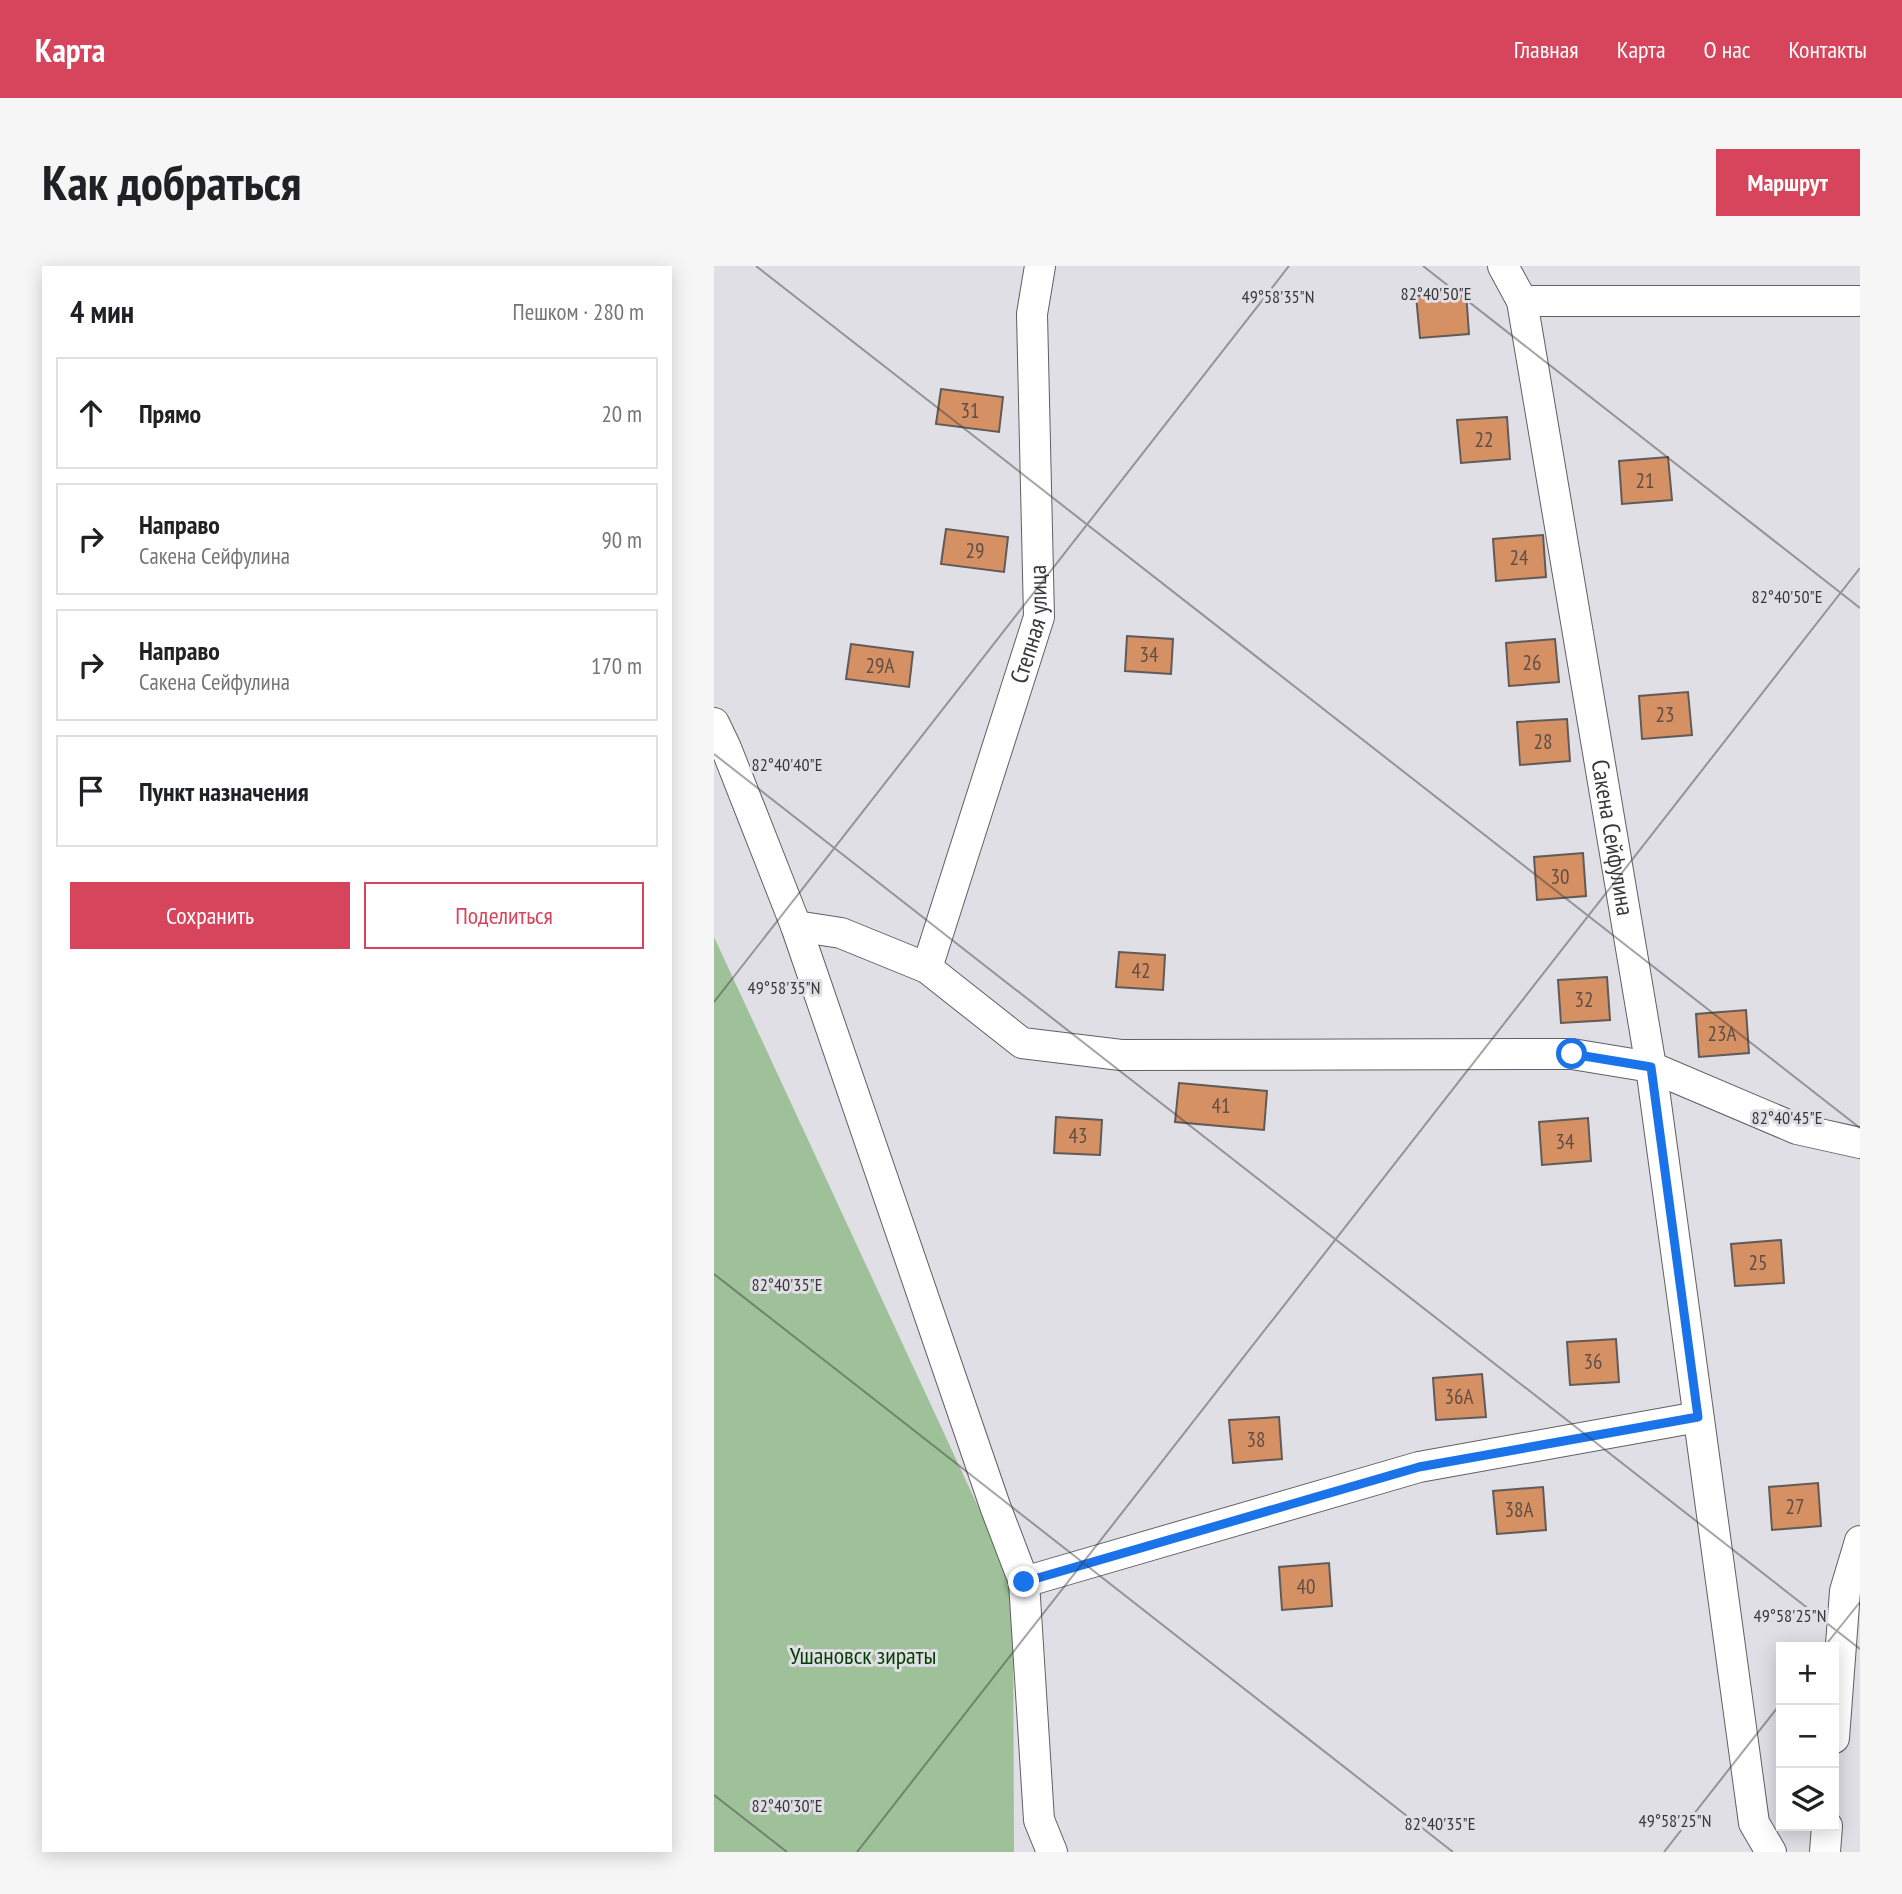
<!DOCTYPE html>
<html lang="ru">
<meta charset="utf-8">
<style>
:root{--surface:#fff;--page:#f6f6f6;--text:#202124;--muted:#757577;--line:#e0e0e0;--accent:#d6455b}
body{margin:0;font-family:"PT Sans Narrow",sans-serif;background:var(--page);color:var(--text)}
.controls{position:absolute;right:21px;bottom:21px;display:grid;overflow:hidden;border-radius:0px;box-shadow:0 4px 18px #0003}
.controls button{width:63px;height:63px;display:grid;place-items:center;padding:0;border:0;border-bottom:2px solid var(--line);background:var(--surface);color:var(--text);font:35px sans-serif}
.stop{position:absolute;width:21px;height:21px;margin:-16px;border:5px solid #1a73e8;border-radius:50%;background:#fff}
.stop.end{background:#1a73e8;border-color:#fff;box-shadow:0 2px 7px #0008}
.list{margin:0;padding:0;list-style:none}
h2{display:flex;justify-content:space-between;align-items:center;height:91px;margin:0;padding:0 28px;font-size:30px}
h2 small{font-size:23px;font-weight:400;color:var(--muted)}
.list li{display:grid;grid-template-columns:46px 1fr auto;gap:21px;align-items:center;box-sizing:border-box;height:112px;margin:0 14px 14px;padding:0 14px;border:2px solid var(--line);border-radius:0px}
.list b{display:block;font-size:26px;white-space:nowrap}
.list p{margin:0;font-size:23px;white-space:nowrap;color:var(--muted)}
.list em{font-size:23px;font-style:normal;color:var(--muted)}
.actions{display:flex;gap:14px;padding:21px 28px}
.actions a{flex:1;padding:16px 0;border:2px solid var(--accent);border-radius:0px;text-align:center;font-size:24px;color:var(--accent)}
.actions .main{background:var(--accent);color:#fff}
.icon{flex:none;width:38px;height:38px;fill:none;stroke:currentColor;stroke-width:2;stroke-linecap:round;stroke-linejoin:round}
.map{position:relative;flex:none;width:1146px;height:1586px;overflow:hidden;border-radius:0px}
header{display:flex;align-items:center;gap:42px;box-sizing:border-box;height:98px;padding:0 35px;background:var(--accent);color:#fff}
header strong{font-size:33px}
nav{display:flex;gap:38px;margin-inline-start:auto;font-size:24px}
.intro{display:flex;align-items:center;justify-content:space-between;box-sizing:border-box;height:168px;padding:0 42px}
h1{margin:0;font-size:49px}
.button{padding:18px 32px;border-radius:0px;background:var(--accent);color:#fff;font-size:24px;font-weight:700}
main{display:flex;gap:42px;padding:0 42px}
aside{flex:1;background:var(--surface);border-radius:0px;box-shadow:0 4px 18px #0003}
.map>svg:first-child{display:block}
.green{fill:#9fc199}
.building{fill:#d59064;stroke:#605b58;stroke-width:2}
.lines{fill:none;stroke-linecap:round;stroke-linejoin:round}
.minor-casing{stroke:#605f64;stroke-width:32}
.minor{stroke:#fff;stroke-width:30}
.route{stroke:#1a73e8;stroke-width:9}
.ticks{fill:none;stroke:#38383a;stroke-width:2;stroke-opacity:0.45}
.labels{text-anchor:middle;stroke-width:6;stroke-linejoin:round;paint-order:stroke}
.number-label{font-size:21px;fill:#5f4e44}
.street-label{font-size:24px;fill:#38383a;stroke:#e0dfe5}
.park-label{font-size:24px;fill:#053d00;stroke:#e0dfe5}
.ticks-label{font-size:18px;text-anchor:middle;fill:#38383a;stroke:#e0dfe5;stroke-width:6;stroke-linejoin:round;paint-order:stroke}
</style>
<header>
<strong>Карта</strong>
<nav><a>Главная</a><a>Карта</a><a>О нас</a><a>Контакты</a></nav>
</header>
<div class="intro"><h1>Как добраться</h1><a class="button">Маршрут</a></div>
<main>
<aside>
<h2>4 мин<small>Пешком · 280 m</small></h2>
<ul class="list">
<li><svg class="icon" aria-label="ahead" viewBox="0 0 24 24"><path d="M12 20V5M6 11l6-6 6 6"/></svg><div><b>Прямо</b></div><em>20 m</em></li>
<li><svg class="icon" aria-label="right" viewBox="0 0 24 24"><path d="M7 20v-9h11M14 6l5 5-5 5"/></svg><div><b>Направо</b><p>Сакена Сейфулина</p></div><em>90 m</em></li>
<li><svg class="icon" aria-label="right" viewBox="0 0 24 24"><path d="M7 20v-9h11M14 6l5 5-5 5"/></svg><div><b>Направо</b><p>Сакена Сейфулина</p></div><em>170 m</em></li>
<li><svg class="icon" aria-label="arrive" viewBox="0 0 24 24"><path d="M6 21V4h12l-3 4 3 4H6"/></svg><div><b>Пункт назначения</b></div></li>
</ul>
<div class="actions"><a class="main">Сохранить</a><a>Поделиться</a></div>
</aside>
<div class="map">
<svg width="1146" height="1586" viewBox="0 0 1146 1586">
<rect width="100%" height="100%" fill="#e0dfe5"/>
<polygon class="green" points="0,671 299,1316 300,1586 0,1586"/>
<g class="building">
<polygon points="752,26 755,68 706,72 702,30"/>
<polygon points="227,123 289,131 285,166 222,158"/>
<polygon points="793,151 796,193 747,197 743,154"/>
<polygon points="954,191 958,234 908,238 905,195"/>
<polygon points="232,263 294,271 290,306 227,298"/>
<polygon points="829,269 832,311 782,315 779,273"/>
<polygon points="413,370 459,373 457,408 411,405"/>
<polygon points="841,373 845,416 795,420 792,377"/>
<polygon points="137,378 199,386 195,421 132,413"/>
<polygon points="974,426 978,469 928,473 925,430"/>
<polygon points="853,453 856,495 806,499 803,456"/>
<polygon points="869,587 872,630 823,634 820,591"/>
<polygon points="405,686 451,689 449,724 402,721"/>
<polygon points="893,711 896,754 847,757 844,714"/>
<polygon points="1032,744 1035,787 985,791 982,748"/>
<polygon points="465,817 553,825 550,864 461,856"/>
<polygon points="342,851 388,854 386,889 340,887"/>
<polygon points="874,852 877,895 828,899 825,856"/>
<polygon points="1067,974 1070,1017 1021,1020 1017,978"/>
<polygon points="902,1073 905,1116 856,1119 853,1076"/>
<polygon points="768,1108 772,1151 722,1154 719,1112"/>
<polygon points="565,1151 568,1193 519,1197 515,1154"/>
<polygon points="1104,1217 1107,1260 1058,1264 1055,1221"/>
<polygon points="829,1221 832,1264 783,1268 779,1225"/>
<polygon points="615,1297 618,1340 568,1344 565,1301"/>
</g>
<g class="lines">
<defs>
<g id="minor">
<path id="s1" d="M 789,0 L 808,35 L 937,801 L 1040,1557 L 1057,1586"/>
<polyline points="808,35 1146,35"/>
<polyline points="0,457 12,482 82,660 281,1240 310,1316 325,1554 338,1586"/>
<polyline points="82,660 127,667 213,702 308,777 407,789 858,788 937,801 1083,863 1146,877"/>
<path id="s2" d="M 213,702 L 325,351 L 318,48 L 326,0"/>
<polyline points="310,1316 705,1201 984,1151"/>
<polyline points="1120,1472 1131,1325 1146,1275"/>
<polyline points="1111,1586 1113,1560"/>
</g>
</defs>
<use href="#minor" class="minor-casing"/>
<use href="#minor" class="minor"/>
</g>
<g class="lines">
<polyline class="route" points="310,1316 705,1201 984,1151 937,801 858,788"/>
</g>
<path class="ticks" d="M 42,0 L 1146,862M 709,0 L 1146,342M 0,488 L 1146,1383M 0,736 L 575,0M 0,1008 L 739,1586M 1110,1381 L 1146,1336M 0,1529 L 73,1586M 143,1586 L 1146,302M 950,1586 L 1067,1437"/>
<g class="labels">
<g class="number-label">
<text x="256" y="152">31</text>
<text x="770" y="181">22</text>
<text x="931" y="222">21</text>
<text x="261" y="292">29</text>
<text x="805" y="299">24</text>
<text x="435" y="396">34</text>
<text x="818" y="404">26</text>
<text x="166" y="407">29А</text>
<text x="951" y="456">23</text>
<text x="829" y="483">28</text>
<text x="846" y="618">30</text>
<text x="427" y="712">42</text>
<text x="870" y="741">32</text>
<text x="1008" y="775">23А</text>
<text x="507" y="847">41</text>
<text x="364" y="877">43</text>
<text x="851" y="883">34</text>
<text x="1044" y="1004">25</text>
<text x="879" y="1103">36</text>
<text x="745" y="1138">36А</text>
<text x="542" y="1181">38</text>
<text x="1081" y="1248">27</text>
<text x="805" y="1251">38А</text>
<text x="592" y="1328">40</text>
</g>
<g class="street-label">
<text dy="8" stroke="none"><textPath href="#s2" startOffset="360">Степная улица</textPath></text>
<text dy="8" stroke="none"><textPath href="#s1" startOffset="584">Сакена Сейфулина</textPath></text>
</g>
<g class="park-label">
<text x="149" y="1398">Ушановск зираты</text>
</g>
</g>
<g class="ticks-label">
<text x="722" y="34">82°40'50"E</text>
<text x="564" y="37">49°58'35"N</text>
<text x="1073" y="337">82°40'50"E</text>
<text x="73" y="505">82°40'40"E</text>
<text x="70" y="728">49°58'35"N</text>
<text x="1073" y="858">82°40'45"E</text>
<text x="73" y="1025">82°40'35"E</text>
<text x="1076" y="1356">49°58'25"N</text>
<text x="73" y="1546">82°40'30"E</text>
<text x="961" y="1561">49°58'25"N</text>
<text x="726" y="1564">82°40'35"E</text>
</g>
</svg>
<div class="controls">
<button>+</button>
<button>−</button>
<button><svg class="icon" aria-label="layers" viewBox="0 0 24 24"><path d="M12 4l9 5-9 5-9-5zM3 14l9 5 9-5"/></svg></button>
</div>
<div class="stop" style="left:858px;top:788px"></div>
<div class="stop end" style="left:310px;top:1316px"></div>
</div>
</main>
